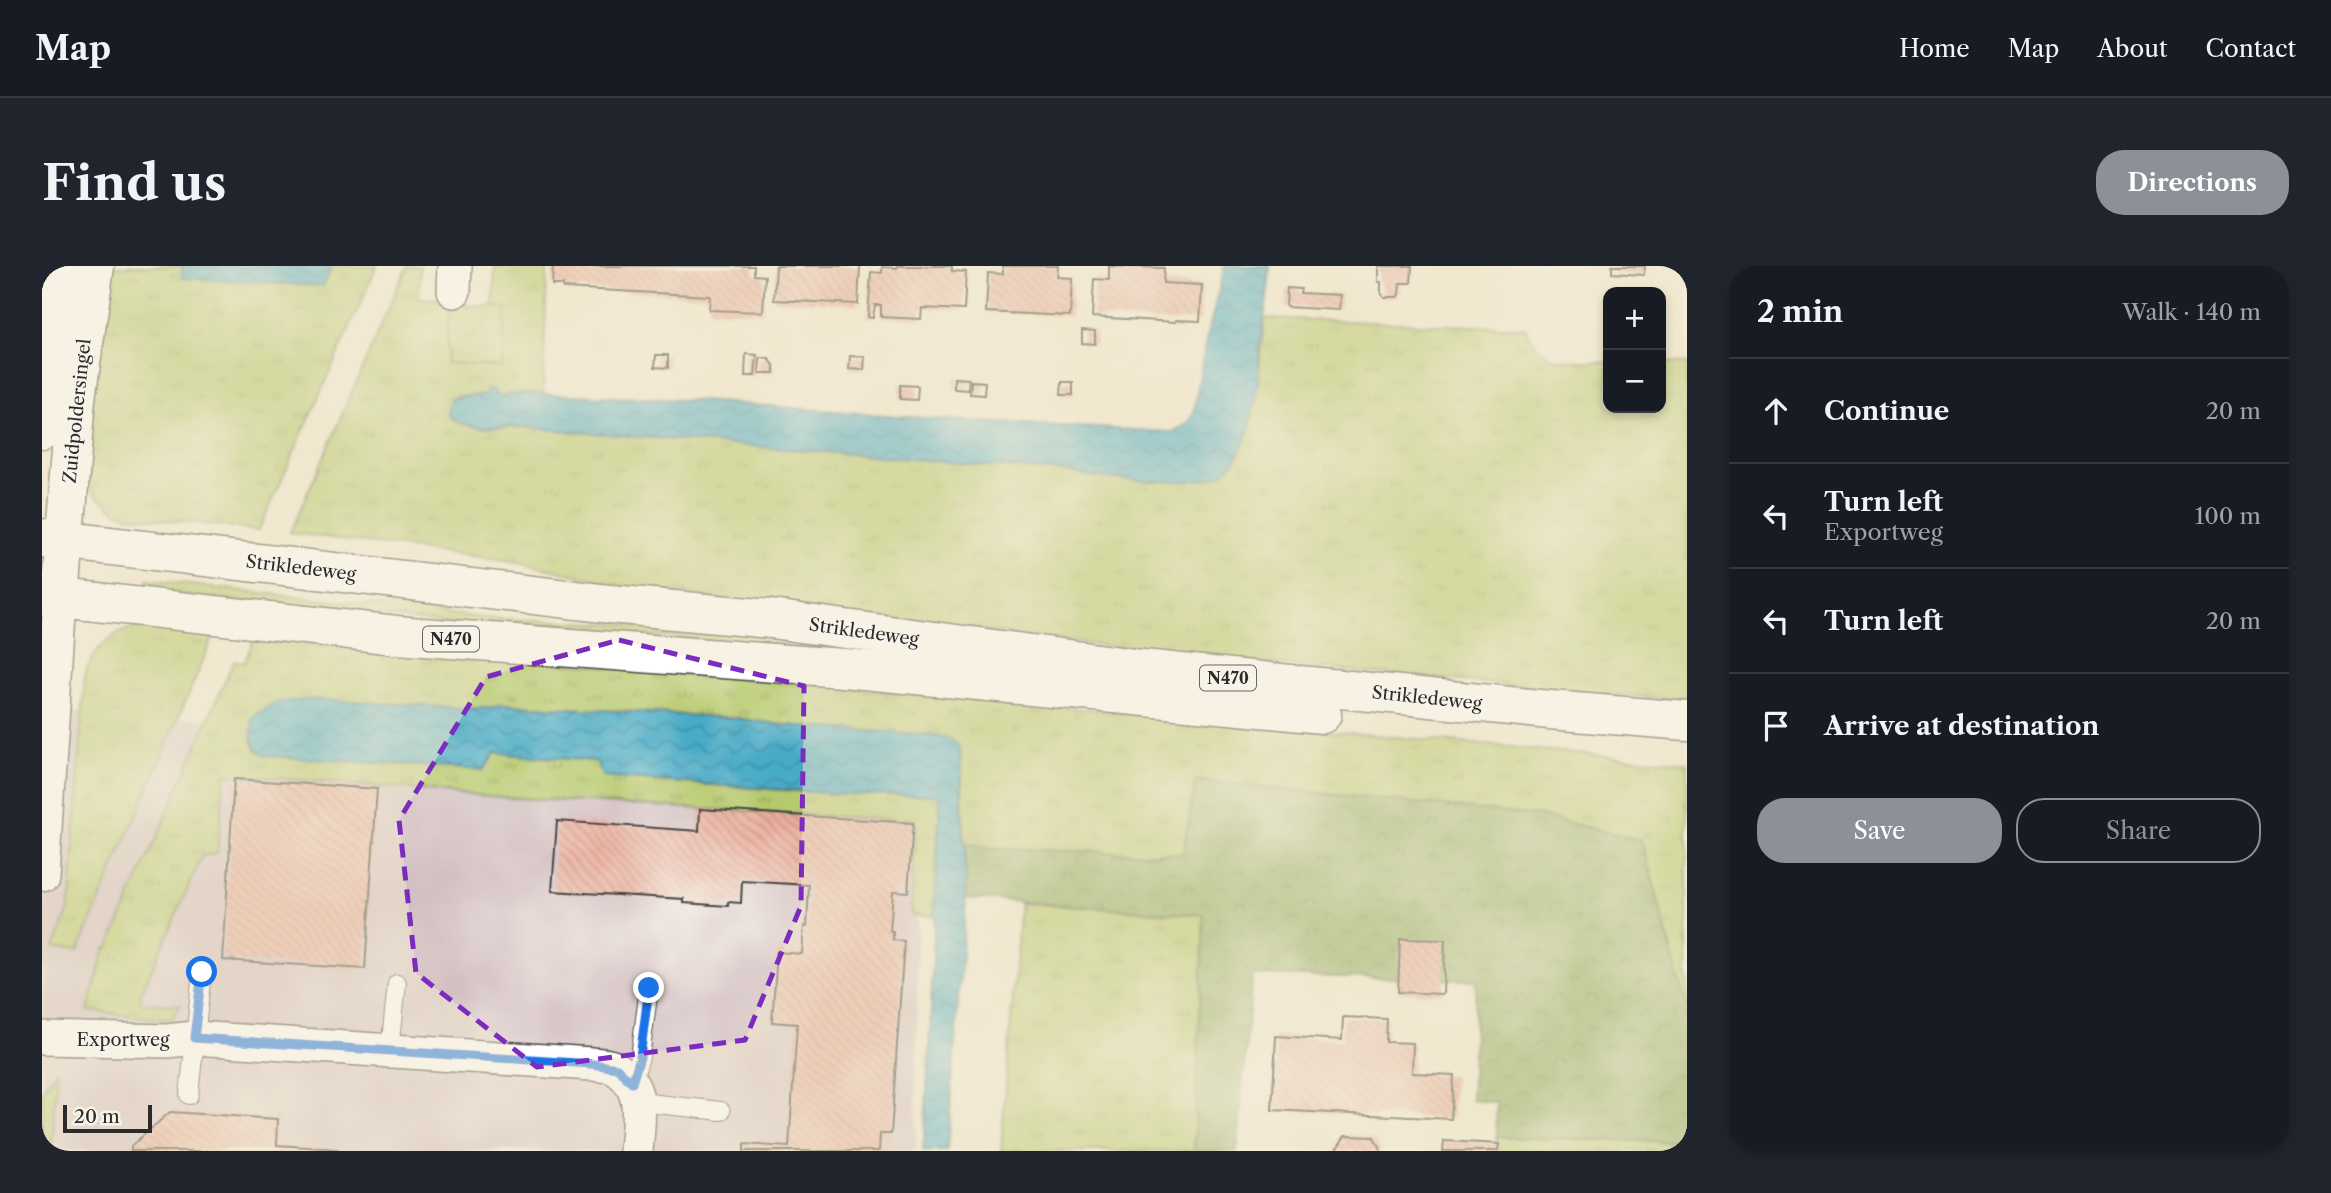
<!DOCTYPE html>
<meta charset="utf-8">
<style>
:root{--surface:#171b24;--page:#20242c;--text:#f1f3f6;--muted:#9ea1a6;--line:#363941;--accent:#8c9099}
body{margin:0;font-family:"Libre Caslon Text",serif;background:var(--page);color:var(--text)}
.controls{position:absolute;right:21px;top:21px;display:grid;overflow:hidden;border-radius:14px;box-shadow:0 4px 10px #0003}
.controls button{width:63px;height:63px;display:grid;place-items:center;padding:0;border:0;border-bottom:2px solid var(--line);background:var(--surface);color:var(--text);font:35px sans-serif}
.scale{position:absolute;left:21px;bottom:18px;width:89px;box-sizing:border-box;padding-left:7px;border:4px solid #2b2b2b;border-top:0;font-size:19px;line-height:24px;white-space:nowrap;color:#2b2b2b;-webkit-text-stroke:5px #f7f3e8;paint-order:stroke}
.stop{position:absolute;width:21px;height:21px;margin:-16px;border:5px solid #1a73e8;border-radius:50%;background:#fff}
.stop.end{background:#1a73e8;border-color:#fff;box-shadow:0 2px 7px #0008}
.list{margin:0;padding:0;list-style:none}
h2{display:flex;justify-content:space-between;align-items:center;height:91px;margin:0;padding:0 28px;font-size:30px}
h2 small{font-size:23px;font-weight:400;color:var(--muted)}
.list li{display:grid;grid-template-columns:46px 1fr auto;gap:21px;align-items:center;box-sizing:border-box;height:105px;padding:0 28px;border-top:2px solid var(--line)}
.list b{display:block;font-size:26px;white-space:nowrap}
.list p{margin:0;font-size:23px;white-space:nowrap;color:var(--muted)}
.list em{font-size:23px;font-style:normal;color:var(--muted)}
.actions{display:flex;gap:14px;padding:21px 28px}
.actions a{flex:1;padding:16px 0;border:2px solid var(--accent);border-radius:28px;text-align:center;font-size:24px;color:var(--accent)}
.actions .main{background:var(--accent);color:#fff}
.icon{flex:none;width:38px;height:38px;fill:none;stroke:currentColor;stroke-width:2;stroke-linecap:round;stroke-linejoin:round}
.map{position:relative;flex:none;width:1645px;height:885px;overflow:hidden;border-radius:28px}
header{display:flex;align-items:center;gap:42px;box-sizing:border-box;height:98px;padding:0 35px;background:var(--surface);border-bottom:2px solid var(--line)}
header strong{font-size:33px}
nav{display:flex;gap:38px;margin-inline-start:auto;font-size:24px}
.intro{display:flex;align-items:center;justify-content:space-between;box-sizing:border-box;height:168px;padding:0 42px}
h1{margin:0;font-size:49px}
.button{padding:18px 32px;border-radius:28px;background:var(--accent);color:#fff;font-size:24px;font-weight:700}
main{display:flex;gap:42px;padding:0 42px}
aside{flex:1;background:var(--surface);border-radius:28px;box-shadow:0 4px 10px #0003}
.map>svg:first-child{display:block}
.industrial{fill:#d2bec2}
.grass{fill:url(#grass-tufts);stroke:#707a4c;stroke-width:2}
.forest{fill:url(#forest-crowns);stroke:#5e6c46;stroke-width:2}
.park{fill:url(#park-crowns);stroke:#707a4c;stroke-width:2}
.water{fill:url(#water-waves);stroke:#3a6c79;stroke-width:2}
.building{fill:url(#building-back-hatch)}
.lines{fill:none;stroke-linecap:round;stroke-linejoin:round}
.service-casing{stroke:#494743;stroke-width:20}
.minor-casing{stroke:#494743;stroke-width:36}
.tertiary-casing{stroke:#494743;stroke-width:41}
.primary-casing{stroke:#494743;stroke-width:41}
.service{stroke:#fff;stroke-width:18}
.minor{stroke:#fff;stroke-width:33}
.tertiary{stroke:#fff;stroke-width:38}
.primary{stroke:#fff;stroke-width:38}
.route{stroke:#1a73e8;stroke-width:9}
.marked{fill:none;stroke:#7b2cbf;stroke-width:5;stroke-dasharray:14 9;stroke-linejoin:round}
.labels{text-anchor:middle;stroke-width:7;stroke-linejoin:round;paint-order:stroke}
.shield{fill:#f7f3e8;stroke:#686764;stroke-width:2}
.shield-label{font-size:16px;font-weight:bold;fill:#2b2b2b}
.street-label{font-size:18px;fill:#2b2b2b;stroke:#f7f3e8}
</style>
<header>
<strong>Map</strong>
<nav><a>Home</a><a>Map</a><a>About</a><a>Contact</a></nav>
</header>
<div class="intro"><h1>Find us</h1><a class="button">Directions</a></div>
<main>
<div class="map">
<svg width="1645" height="885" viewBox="0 0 1645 885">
<defs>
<pattern id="grass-tufts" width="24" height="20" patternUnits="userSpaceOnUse" patternTransform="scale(1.75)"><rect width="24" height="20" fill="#b6c96c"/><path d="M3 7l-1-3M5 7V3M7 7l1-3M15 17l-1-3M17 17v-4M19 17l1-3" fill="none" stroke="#94a359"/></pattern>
<pattern id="forest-crowns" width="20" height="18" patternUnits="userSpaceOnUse" patternTransform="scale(1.75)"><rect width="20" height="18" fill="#90ad60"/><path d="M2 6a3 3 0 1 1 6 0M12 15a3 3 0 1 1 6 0" fill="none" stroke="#768d4f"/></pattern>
<pattern id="park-crowns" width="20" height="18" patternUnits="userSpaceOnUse" patternTransform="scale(1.75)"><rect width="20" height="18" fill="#b6c96c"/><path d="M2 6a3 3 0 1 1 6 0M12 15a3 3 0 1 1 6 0" fill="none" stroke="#94a359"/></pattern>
<pattern id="water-waves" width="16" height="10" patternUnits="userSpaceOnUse" patternTransform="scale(1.75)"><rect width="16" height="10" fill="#48acc7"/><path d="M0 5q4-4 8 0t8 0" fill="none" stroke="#3c8ca2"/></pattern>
<pattern id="building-back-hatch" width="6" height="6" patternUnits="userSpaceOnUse" patternTransform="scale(1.75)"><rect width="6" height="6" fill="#ecaf9e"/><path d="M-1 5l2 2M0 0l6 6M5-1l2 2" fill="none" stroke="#bf8f81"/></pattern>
</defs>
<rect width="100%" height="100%" fill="#f7f3e8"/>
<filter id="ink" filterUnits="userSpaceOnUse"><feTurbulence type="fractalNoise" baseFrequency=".0143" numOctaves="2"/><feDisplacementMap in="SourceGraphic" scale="14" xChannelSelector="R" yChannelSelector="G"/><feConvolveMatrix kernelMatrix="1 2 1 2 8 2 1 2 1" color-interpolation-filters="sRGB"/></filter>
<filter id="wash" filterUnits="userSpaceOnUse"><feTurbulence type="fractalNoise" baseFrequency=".00686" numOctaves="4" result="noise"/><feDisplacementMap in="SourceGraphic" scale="28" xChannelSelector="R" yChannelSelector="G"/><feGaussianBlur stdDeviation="1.57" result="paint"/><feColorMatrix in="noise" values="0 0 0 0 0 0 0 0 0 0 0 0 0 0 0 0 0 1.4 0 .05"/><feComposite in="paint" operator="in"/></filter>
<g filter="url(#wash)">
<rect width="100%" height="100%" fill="#f0e7ce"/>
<polygon class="industrial" points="0,442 877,503 874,885 0,885"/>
<g class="grass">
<path d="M 61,0 L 140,0 L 140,12 L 281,20 L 290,0 L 335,0 L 217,264 L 86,250 C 67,243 54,233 43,216 Z"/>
<path d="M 365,0 L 378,0 L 377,32 L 401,33 L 401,40 L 408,41 L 404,97 L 464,43 L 451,41 L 453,0 L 505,0 L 501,127 L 477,127 L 458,130 L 445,123 L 444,129 L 415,130 L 413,155 L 442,162 L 478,161 L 1025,206 C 1055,212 1157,223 1180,207 C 1196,197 1204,173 1209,156 L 1223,52 L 1484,62 C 1498,101 1532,94 1566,95 L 1566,142 L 1619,142 L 1619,97 L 1645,98 L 1645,435 L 1162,392 L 590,322 L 477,296 L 248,267 Z"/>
<polygon points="105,314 443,352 750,366 798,381 416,359 103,325"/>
<path d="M 107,359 L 172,369 L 35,687 L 10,684 L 26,641 L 43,409 C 54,377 73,363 107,359 Z"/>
<polygon points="212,373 526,397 1645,497 1645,745 1600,574 1154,514 1141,588 951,583 923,578 918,481 907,473 886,469 741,459 693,452 459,438 447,442 423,442 441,504 453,487 554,495 562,511 797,528 895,529 898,535 891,650 869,649 873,555 472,532 183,508 175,587 160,590 99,727 98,737 139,739 129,754 46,745 63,682 66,683 192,394 202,397"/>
<polygon points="978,637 1162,649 1152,885 959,885"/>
<polygon points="14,803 9,885 0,885 0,826"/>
<polygon points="1455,871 1645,876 1645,885 1454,885"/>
</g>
<polygon class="forest" points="1154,514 1497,550 1600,574 1645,745 1645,876 1455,871 1454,836 1429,834 1434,714 1210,709 1195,885 1152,885 1162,649 924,632 923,578 951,583 1141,588"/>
<polygon class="park" points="408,38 464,42 460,101 404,97"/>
<g class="water">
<polygon points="140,0 290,0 281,20 140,12"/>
<path d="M 1183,0 L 1228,0 C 1227,29 1221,56 1217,85 C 1216,92 1218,99 1217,106 C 1214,135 1206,192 1179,208 C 1152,223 1056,212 1025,206 L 478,161 C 461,161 416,165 406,148 L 409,132 L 443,129 L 445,123 L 451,123 L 452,127 L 458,130 L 487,127 L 661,135 L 909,154 L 1130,166 L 1144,158 L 1152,147 L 1163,79 Z"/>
<path d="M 273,433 L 423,442 L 447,442 L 458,438 L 693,452 L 741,459 L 886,469 L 908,473 L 918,481 L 924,632 L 905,885 L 881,885 C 890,769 891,652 898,535 L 894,529 L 797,528 L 561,511 L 554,495 L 453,487 L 441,504 L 222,490 C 207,481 209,467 211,451 L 234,437 Z"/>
</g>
<g id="blocks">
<g class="building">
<polygon points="511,0 712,0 712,9 723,10 721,46 667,44 668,30 521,22 521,19 510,19"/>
<polygon points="734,0 818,0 816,38 732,34"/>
<polygon points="855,0 910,0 910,5 924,6 922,44 880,42 879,53 839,51 839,39 833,39 831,52 826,51 829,6 840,7 840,1 855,2"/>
<polygon points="961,0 1016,0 1015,11 1030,12 1028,50 944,46 946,7 961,8"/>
<polygon points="1067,0 1122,2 1121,17 1160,19 1158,55 1134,54 1134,56 1050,51 1052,13 1067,14"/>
<polygon points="1336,0 1370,0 1369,17 1358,17 1357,28 1355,31 1342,31 1339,27 1339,16 1336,16"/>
<polygon points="1570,0 1603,0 1602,9 1570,7"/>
<polygon points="1245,22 1259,23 1258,27 1298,29 1297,44 1244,41"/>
<polygon points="1040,64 1053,65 1053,78 1040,77"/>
<polygon points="704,88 715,89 713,110 703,110"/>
<polygon points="614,89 626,89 626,102 613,101"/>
<polygon points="808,90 823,91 822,104 807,103"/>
<polygon points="718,92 727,93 732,99 732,107 717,107"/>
<polygon points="912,112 927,113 926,124 912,123"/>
<polygon points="929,115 943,116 942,129 928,128"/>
<polygon points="1020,116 1031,116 1031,129 1019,129"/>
<polygon points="858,119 876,120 875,134 858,133"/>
<polygon points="192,513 335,523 323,703 181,694"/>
<polygon points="658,543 871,557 866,626 851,625 848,666 851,666 851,674 862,675 849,868 838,868 837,885 702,885 702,878 747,881 755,758 730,756 735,686 760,688 762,660 765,661 767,619 700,615 699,637 686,636 686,640 642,637 642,633 510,625 515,555 657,565"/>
<polygon points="1358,673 1403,674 1401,728 1356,726"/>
<polygon points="1301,751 1345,753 1344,776 1371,777 1370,807 1412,809 1409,853 1230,844 1234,770 1300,774"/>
<polygon points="128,846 236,853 235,879 295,883 295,885 89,885 89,880"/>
<polygon points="1303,870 1332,871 1339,885 1293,885"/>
<polygon points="1402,875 1457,878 1456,885 1401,885"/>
</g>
</g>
</g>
<g filter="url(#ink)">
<use href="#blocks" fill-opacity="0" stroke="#494743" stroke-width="2"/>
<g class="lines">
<defs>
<g id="service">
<polyline points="348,784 355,717"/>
<polyline points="590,817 598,791 607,722"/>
<polyline points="147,829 160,706"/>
<polyline points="597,836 679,845"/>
</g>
<g id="minor">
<polyline points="412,25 413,0"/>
<polyline points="0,608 18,333"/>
<path d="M 0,772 L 125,775 L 152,772 L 550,798 C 558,799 570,799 576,804 C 604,823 596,857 594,885"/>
</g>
<g id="tertiary">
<polyline points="0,164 23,0"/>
<polyline points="18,333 34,133 53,0"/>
</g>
<g id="primary">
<polyline points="0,272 568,338 729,353 1100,403 1508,444 1645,455"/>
<polyline points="0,330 354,369 801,402 1280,448"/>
</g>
</defs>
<use href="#service" class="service-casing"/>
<use href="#minor" class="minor-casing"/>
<use href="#tertiary" class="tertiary-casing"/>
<use href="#primary" class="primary-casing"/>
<use href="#service" class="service"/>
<use href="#minor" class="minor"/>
<use href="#tertiary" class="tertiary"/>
<use href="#primary" class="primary"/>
</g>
</g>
<g class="lines" filter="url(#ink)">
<polyline class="route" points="160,706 152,772 550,798 575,802 590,817 598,791 607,722"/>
</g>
<path d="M0 0H1645V885H0ZM 577,374 L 762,420 L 759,640 L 703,774 L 495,801 L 374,707 L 357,554 L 444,411 Z" fill="#f0e7ce" fill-opacity=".55" fill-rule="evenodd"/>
<path class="marked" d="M 577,374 L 762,420 L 759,640 L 703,774 L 495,801 L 374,707 L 357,554 L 444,411 Z"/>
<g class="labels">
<g class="shield">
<rect x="381" y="360.5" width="56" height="25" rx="5"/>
<rect x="1158" y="399.5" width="56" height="25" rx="5"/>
</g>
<g class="shield-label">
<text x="409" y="379">N470</text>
<text x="1186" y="418">N470</text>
</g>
<g class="street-label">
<text transform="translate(35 145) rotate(-84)" y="6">Zuidpoldersingel</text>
<text transform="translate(259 302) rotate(7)" y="6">Strikledeweg</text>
<text transform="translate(822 366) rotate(8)" y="6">Strikledeweg</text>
<text transform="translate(1385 432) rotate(6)" y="6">Strikledeweg</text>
<text x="81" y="780">Exportweg</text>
</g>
</g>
</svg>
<div class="controls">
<button>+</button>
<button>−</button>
</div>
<div class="scale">20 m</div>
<div class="stop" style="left:160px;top:706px"></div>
<div class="stop end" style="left:607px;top:722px"></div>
</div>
<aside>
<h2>2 min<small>Walk · 140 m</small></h2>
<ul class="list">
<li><svg class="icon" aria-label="ahead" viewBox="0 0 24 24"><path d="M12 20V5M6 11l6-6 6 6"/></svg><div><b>Continue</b></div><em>20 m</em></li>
<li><svg class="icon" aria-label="left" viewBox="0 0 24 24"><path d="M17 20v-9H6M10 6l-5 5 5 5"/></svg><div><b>Turn left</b><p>Exportweg</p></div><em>100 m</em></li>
<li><svg class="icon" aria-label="left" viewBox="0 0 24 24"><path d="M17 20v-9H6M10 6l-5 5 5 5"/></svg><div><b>Turn left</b></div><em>20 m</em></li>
<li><svg class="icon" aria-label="arrive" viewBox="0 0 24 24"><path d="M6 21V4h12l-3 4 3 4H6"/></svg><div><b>Arrive at destination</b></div></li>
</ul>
<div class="actions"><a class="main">Save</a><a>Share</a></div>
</aside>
</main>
